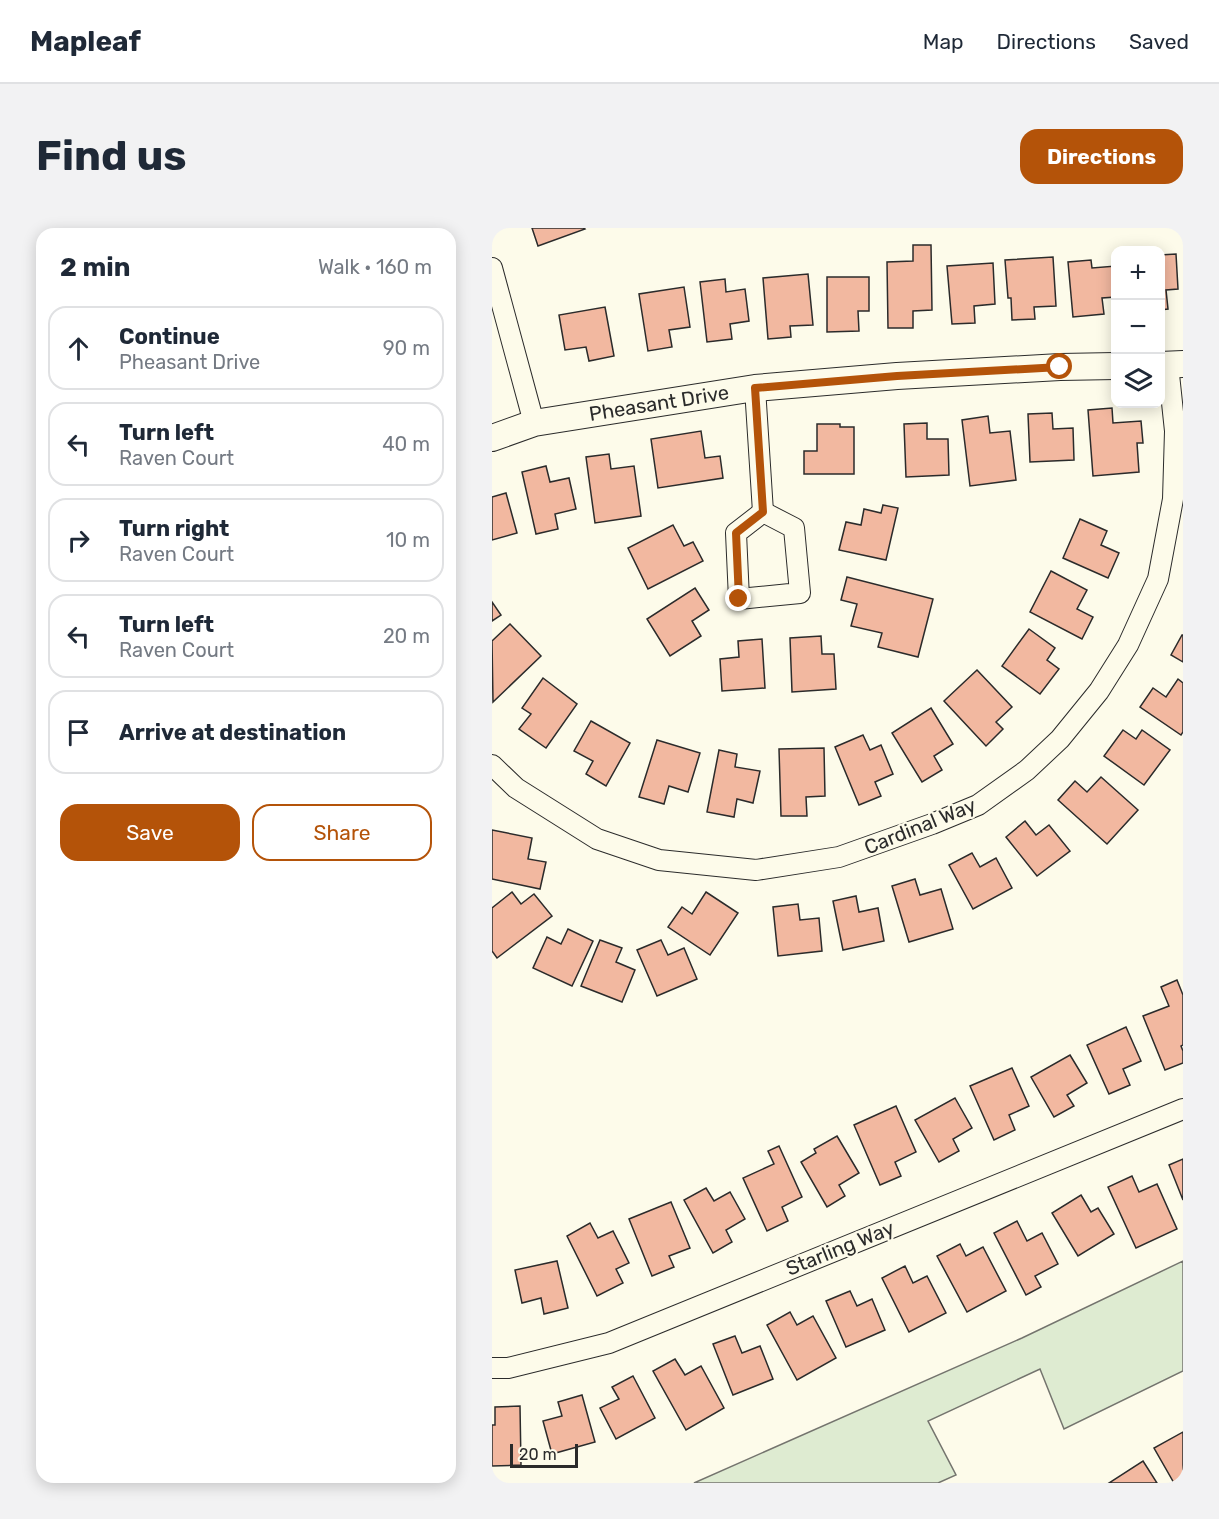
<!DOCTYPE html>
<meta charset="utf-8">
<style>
:root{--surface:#fff;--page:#f2f2f3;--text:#1f2937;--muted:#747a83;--line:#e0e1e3;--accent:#b45309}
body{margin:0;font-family:Rubik,sans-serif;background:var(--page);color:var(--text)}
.controls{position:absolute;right:18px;top:18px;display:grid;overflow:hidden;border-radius:12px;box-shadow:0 3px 15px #0003}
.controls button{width:54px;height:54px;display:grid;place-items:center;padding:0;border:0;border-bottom:2px solid var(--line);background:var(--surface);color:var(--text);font:30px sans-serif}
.scale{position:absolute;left:18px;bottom:15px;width:68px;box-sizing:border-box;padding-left:6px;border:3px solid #2b2b2b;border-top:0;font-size:16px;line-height:21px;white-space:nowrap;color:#2b2b2b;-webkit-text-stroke:4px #fdfbea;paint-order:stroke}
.stop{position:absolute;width:18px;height:18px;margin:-14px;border:4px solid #b45309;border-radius:50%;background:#fff}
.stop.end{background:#b45309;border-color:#fff;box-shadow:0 2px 6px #0008}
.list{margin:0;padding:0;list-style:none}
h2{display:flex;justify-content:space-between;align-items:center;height:78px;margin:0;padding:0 24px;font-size:26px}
h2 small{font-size:20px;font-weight:400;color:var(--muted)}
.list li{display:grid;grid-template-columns:39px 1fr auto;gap:18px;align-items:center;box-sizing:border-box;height:84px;margin:0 12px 12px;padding:0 12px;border:2px solid var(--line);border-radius:18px}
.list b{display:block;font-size:22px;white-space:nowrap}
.list p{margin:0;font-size:20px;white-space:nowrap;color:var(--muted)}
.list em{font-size:20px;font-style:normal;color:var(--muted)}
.actions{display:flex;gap:12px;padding:18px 24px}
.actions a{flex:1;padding:14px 0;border:2px solid var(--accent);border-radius:18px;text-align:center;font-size:21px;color:var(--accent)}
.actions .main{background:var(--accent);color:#fff}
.icon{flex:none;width:33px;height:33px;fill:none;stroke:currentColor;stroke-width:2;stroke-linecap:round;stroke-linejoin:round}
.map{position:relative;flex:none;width:691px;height:1255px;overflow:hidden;border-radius:18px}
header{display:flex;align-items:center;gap:36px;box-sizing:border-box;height:84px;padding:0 30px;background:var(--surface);border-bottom:2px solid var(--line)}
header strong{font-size:28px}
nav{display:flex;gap:33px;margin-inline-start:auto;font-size:21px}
.intro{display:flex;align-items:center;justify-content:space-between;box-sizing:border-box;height:144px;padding:0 36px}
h1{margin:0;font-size:42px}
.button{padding:15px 27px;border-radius:18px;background:var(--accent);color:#fff;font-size:21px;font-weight:700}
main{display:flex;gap:36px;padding:0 36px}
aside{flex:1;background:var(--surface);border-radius:18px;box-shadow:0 3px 15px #0003}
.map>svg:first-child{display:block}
.green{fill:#deebd1;stroke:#74746e;stroke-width:1.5}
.building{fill:#f2b8a0;stroke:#2b2b2b;stroke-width:1.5}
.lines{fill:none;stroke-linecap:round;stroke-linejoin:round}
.minor-casing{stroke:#2b2b2b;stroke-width:22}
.tertiary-casing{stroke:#2b2b2b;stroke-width:28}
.minor{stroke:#fdfbea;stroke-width:20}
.tertiary{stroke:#fdfbea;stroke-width:26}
.route{stroke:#b45309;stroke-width:8}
.labels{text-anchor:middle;stroke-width:4.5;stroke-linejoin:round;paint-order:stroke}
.street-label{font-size:20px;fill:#2b2b2b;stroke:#fdfbea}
</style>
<header>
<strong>Mapleaf</strong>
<nav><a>Map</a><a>Directions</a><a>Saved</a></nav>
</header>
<div class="intro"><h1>Find us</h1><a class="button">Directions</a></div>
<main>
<aside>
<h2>2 min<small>Walk · 160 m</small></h2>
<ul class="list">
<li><svg class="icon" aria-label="ahead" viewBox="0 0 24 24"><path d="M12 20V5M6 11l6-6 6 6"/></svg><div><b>Continue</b><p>Pheasant Drive</p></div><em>90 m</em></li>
<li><svg class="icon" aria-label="left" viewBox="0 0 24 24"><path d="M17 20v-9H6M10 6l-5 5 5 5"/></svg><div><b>Turn left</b><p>Raven Court</p></div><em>40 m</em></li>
<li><svg class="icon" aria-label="right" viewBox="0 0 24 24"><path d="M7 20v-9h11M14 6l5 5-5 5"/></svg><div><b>Turn right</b><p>Raven Court</p></div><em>10 m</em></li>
<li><svg class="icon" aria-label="left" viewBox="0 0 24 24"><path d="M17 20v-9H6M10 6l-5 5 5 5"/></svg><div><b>Turn left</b><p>Raven Court</p></div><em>20 m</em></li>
<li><svg class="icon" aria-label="arrive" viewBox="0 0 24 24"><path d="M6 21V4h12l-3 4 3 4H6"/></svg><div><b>Arrive at destination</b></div></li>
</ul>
<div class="actions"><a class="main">Save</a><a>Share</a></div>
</aside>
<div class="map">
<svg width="691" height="1255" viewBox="0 0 691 1255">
<rect width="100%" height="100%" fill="#fdfbea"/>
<polygon class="green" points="691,1033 691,1143 572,1201 548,1141 436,1193 464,1247 446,1255 202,1255 530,1110"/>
<g class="building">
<polygon points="40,0 92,0 93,1 46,18"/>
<polygon points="421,17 439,17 440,82 421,83 421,100 396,100 395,34 421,33"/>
<polygon points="684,26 686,61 674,62 676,81 668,82 668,27"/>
<polygon points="561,29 564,78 542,79 543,91 520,92 519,70 516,70 513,32"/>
<polygon points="599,32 600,40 624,38 624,69 610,70 612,86 581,89 576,34"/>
<polygon points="501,35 503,76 482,78 483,95 460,96 455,38"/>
<polygon points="316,46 321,97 298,98 299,109 276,111 271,50"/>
<polygon points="335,49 377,49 377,83 366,83 367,103 335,104"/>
<polygon points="233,51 234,64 253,61 257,93 238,96 240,111 215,114 208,54"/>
<polygon points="192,59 198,99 177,102 180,119 156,123 147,66"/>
<polygon points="113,79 122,128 97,133 94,119 73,122 67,87"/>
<polygon points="620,180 621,195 649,193 651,215 645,215 647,244 601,248 596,182"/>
<polygon points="560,185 561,201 581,200 582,232 538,234 536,186"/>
<polygon points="496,188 498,205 518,203 524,252 478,258 470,192"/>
<polygon points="435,195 435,211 456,211 457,247 414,249 412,196"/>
<polygon points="325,196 348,196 348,199 362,199 362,246 312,246 312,223 325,223"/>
<polygon points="209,203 213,230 228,228 231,250 166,260 159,211"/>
<polygon points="117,226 119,241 142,238 149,288 103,295 94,229"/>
<polygon points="54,238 58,254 77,250 84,281 63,286 66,301 44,306 30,244"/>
<polygon points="14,265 25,305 0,312 0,269"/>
<polygon points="391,277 406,280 394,332 347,322 354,294 369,297 372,281 389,285"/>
<polygon points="588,291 615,303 609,317 627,325 616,350 571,330"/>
<polygon points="181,297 192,318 201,314 211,333 156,361 136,320"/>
<polygon points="559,343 595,362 585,381 601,389 590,411 538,384"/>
<polygon points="355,349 441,371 426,429 386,419 390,405 359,398 365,376 349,372"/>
<polygon points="203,360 217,382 200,393 209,408 178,428 155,391"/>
<polygon points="0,374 9,387 0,393"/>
<polygon points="18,396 49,428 1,474 0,413"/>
<polygon points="537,401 563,420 555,432 567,441 548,466 510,438"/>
<polygon points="690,407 691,407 691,434 679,427"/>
<polygon points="329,408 330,426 342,426 344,461 300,464 298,410"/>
<polygon points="270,411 273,460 230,463 228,431 247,429 246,413"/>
<polygon points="485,442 520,479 504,494 511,501 494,518 452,473"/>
<polygon points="51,450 85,476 54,520 27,501 39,486 30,480"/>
<polygon points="686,451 691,455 691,504 689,507 648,479 661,460 674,469"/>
<polygon points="439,480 461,516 442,528 450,542 430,554 400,505"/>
<polygon points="99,493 138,515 114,558 94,546 101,533 82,523"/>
<polygon points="631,502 644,511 650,502 678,522 652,557 612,528"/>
<polygon points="371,507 378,522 389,517 401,546 383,554 389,568 367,577 343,519"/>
<polygon points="165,512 208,525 196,564 177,558 172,576 147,569"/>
<polygon points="332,520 333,568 314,569 315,588 289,588 287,521"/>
<polygon points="227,522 245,526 243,539 268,543 261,575 245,571 242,589 215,584"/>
<polygon points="609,549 646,582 615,616 566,572 583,553 595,564"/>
<polygon points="533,593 544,607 557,597 578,623 545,648 514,609"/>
<polygon points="0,602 40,610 36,631 54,634 48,661 0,651"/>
<polygon points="480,625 488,639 504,630 520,660 481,681 457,637"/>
<polygon points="423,651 428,667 449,661 461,701 417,714 400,658"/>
<polygon points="20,664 29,676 42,666 60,688 5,730 0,723 0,680"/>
<polygon points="214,664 246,685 218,727 176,699 190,679 200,686"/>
<polygon points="364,668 367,684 386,680 392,713 351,722 341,673"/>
<polygon points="306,676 308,692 327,690 330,723 286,728 281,679"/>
<polygon points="76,701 101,713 80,758 41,740 55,709 69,716"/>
<polygon points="108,712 130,720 124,734 143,742 130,774 89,758"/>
<polygon points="169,712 176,727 192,720 205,751 165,768 145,722"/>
<polygon points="685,752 691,767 691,817 689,818 691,823 691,835 673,842 651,788 677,778 669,759"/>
<polygon points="634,799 649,833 631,841 638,857 617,866 595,817"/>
<polygon points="578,827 595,855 575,867 582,878 562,889 539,849"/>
<polygon points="520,840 537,878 517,887 523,902 502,912 478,858"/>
<polygon points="463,870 480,900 461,911 467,923 447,934 423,892"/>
<polygon points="404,878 424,924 403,934 409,948 388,957 362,897"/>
<polygon points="345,908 367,945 347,957 353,968 335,979 309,934 324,925 322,921"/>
<polygon points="287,918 310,969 290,979 296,993 275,1003 251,950 282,936 276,923"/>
<polygon points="691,931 691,972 677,937"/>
<polygon points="640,948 647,964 665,956 685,1001 644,1020 616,959"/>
<polygon points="214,960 222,973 238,964 253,991 234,1002 240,1014 221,1025 192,972"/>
<polygon points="589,967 599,984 606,980 622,1006 586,1028 560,985"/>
<polygon points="179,974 198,1020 177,1028 182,1039 160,1048 137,991"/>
<polygon points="525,993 535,1013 550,1005 566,1036 543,1048 549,1059 534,1067 502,1005"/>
<polygon points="98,995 106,1010 121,1003 137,1035 124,1041 131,1055 105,1068 75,1008"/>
<polygon points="468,1016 474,1028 491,1019 514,1063 475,1084 445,1028"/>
<polygon points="65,1033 76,1080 52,1086 49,1070 30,1075 23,1042"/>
<polygon points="413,1038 421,1055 435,1048 454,1085 417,1104 390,1050"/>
<polygon points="358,1063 365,1078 380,1071 393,1102 354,1119 334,1073"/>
<polygon points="298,1084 305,1097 321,1088 344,1130 305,1152 275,1097"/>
<polygon points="243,1108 250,1125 268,1118 281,1151 241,1167 221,1116"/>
<polygon points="183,1131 193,1147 209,1138 232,1180 194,1202 161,1143"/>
<polygon points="141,1148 163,1190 124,1211 108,1180 127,1171 120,1159"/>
<polygon points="90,1167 103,1214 60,1226 51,1193 70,1188 66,1174"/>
<polygon points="28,1178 29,1237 0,1238 0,1197 3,1197 3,1179"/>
<polygon points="691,1204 691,1255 682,1255 662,1220"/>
<polygon points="651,1233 665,1255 617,1255"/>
</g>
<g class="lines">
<defs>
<g id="minor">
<polyline points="0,40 42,195"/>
<polyline points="263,160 271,284"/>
<polygon points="271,284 302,300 308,365 247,371 244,305"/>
<polyline points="0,537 24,560 105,611 167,632 264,642 347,629 440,596 486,577 535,542 568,511 607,463 636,417 666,351 681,271 683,203 676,137"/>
<polyline points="0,1140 16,1140 117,1115 691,881"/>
</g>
<g id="tertiary">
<polyline points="668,137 691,136"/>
<polyline points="0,210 42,195 263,160 405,148 568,139 624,138"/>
</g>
</defs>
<use href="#minor" class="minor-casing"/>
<use href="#tertiary" class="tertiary-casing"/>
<use href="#minor" class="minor"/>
<use href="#tertiary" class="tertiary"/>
</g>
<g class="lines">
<polyline class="route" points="247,371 244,305 271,284 263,160 405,148 568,139"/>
</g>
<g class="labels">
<g class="street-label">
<text transform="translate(167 175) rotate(-9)" y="7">Pheasant Drive</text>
<text transform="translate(428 598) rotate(-22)" y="7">Cardinal Way</text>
<text transform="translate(348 1020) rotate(-22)" y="7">Starling Way</text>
</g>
</g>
</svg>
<div class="controls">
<button>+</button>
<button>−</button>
<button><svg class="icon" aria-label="layers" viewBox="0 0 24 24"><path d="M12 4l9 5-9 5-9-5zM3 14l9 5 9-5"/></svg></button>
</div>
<div class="scale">20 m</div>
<div class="stop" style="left:568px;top:139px"></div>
<div class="stop end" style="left:247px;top:371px"></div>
</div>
</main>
